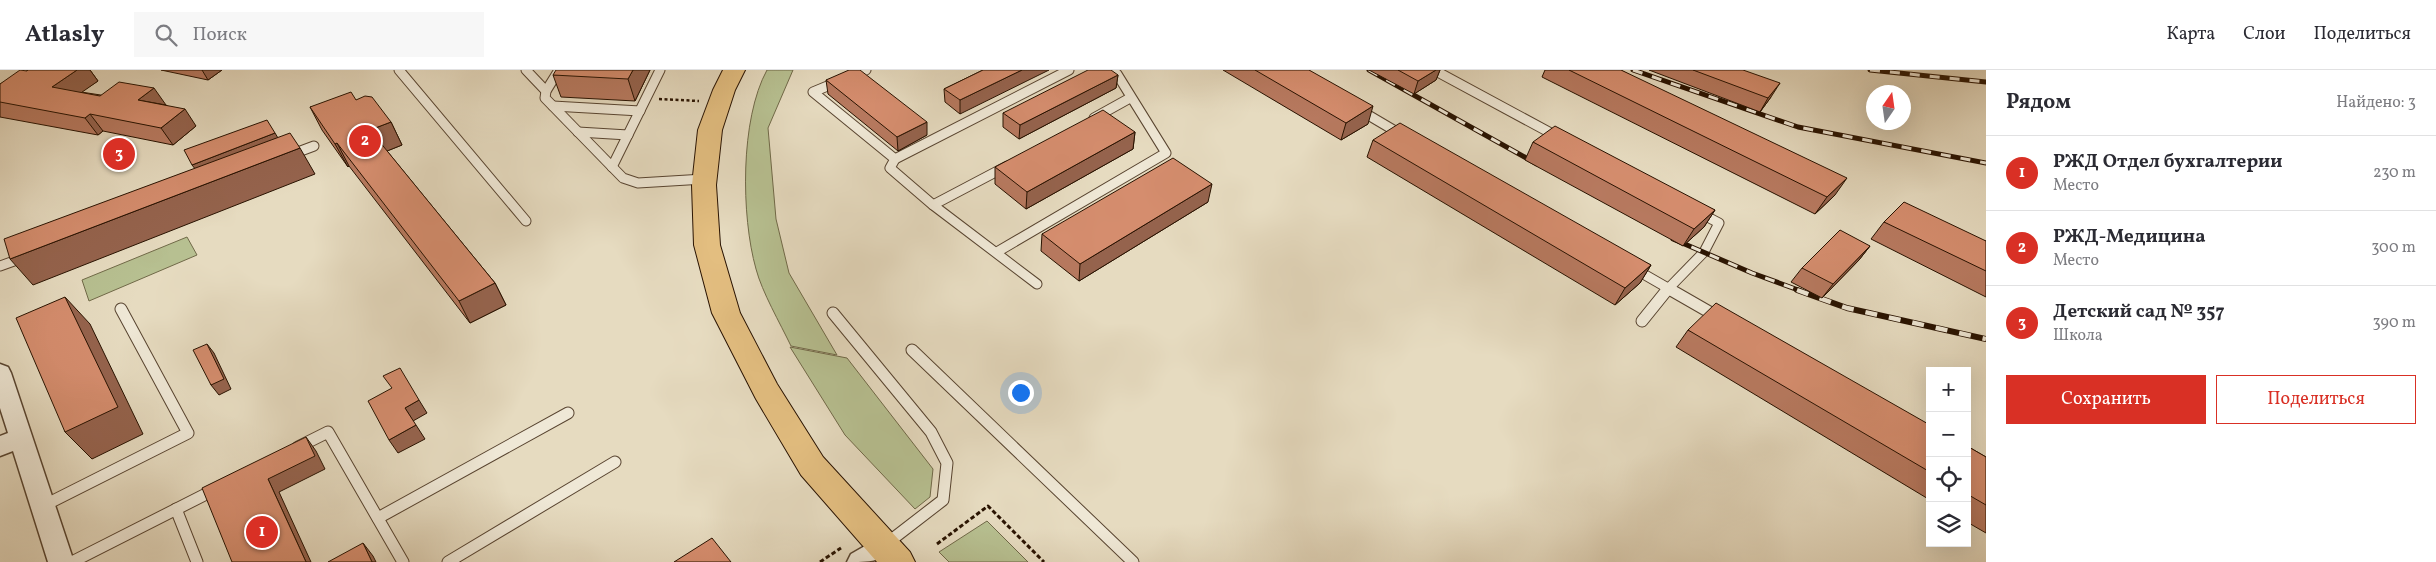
<!DOCTYPE html>
<html lang="ru">
<meta charset="utf-8">
<style>
:root{--surface:#fff;--page:#f7f7f7;--text:#2b2b33;--muted:#7c7c81;--line:#e1e1e2;--accent:#d93025}
body{margin:0;font-family:Vollkorn,serif;background:var(--page);color:var(--text)}
.controls{position:absolute;right:15px;bottom:15px;display:grid;overflow:hidden;border-radius:0px;box-shadow:0 5px 20px #0002}
.controls button{width:45px;height:45px;display:grid;place-items:center;padding:0;border:0;border-bottom:1px solid var(--line);background:var(--surface);color:var(--text);font:25px sans-serif}
.compass{position:absolute;left:1866px;top:15px;width:45px;height:45px;border-radius:50%;background:var(--surface);box-shadow:0 5px 20px #0002;rotate:13deg}
.you{position:absolute;left:1020px;top:322px;width:18px;height:18px;margin:-12px;border:4px solid #fff;border-radius:50%;background:#1a73e8;box-shadow:0 0 0 8px #1a73e833}
.badge{display:grid;place-items:center;width:32px;height:32px;border-radius:50%;background:var(--accent);color:#fff;font-size:16px;font-weight:700}
.pin{position:absolute;translate:-50% -50%;border:2px solid #fff;box-shadow:0 1px 5px #0006}
.list{margin:0;padding:0;list-style:none}
h2{display:flex;justify-content:space-between;align-items:center;height:65px;margin:0;padding:0 20px;font-size:21px}
h2 small{font-size:16px;font-weight:400;color:var(--muted)}
.list li{display:grid;grid-template-columns:32px 1fr auto;gap:15px;align-items:center;box-sizing:border-box;height:75px;padding:0 20px;border-top:1px solid var(--line)}
.list b{display:block;font-size:19px;white-space:nowrap}
.list p{margin:0;font-size:16px;white-space:nowrap;color:var(--muted)}
.list em{font-size:16px;font-style:normal;color:var(--muted)}
.actions{display:flex;gap:10px;padding:15px 20px}
.actions a{flex:1;padding:11px 0;border:1px solid var(--accent);border-radius:0px;text-align:center;font-size:18px;color:var(--accent)}
.actions .main{background:var(--accent);color:#fff}
.icon{flex:none;width:28px;height:28px;fill:none;stroke:currentColor;stroke-width:2;stroke-linecap:round;stroke-linejoin:round}
.map{position:relative;flex:none;width:1986px;height:492px;overflow:hidden}
header{display:flex;align-items:center;gap:30px;box-sizing:border-box;height:70px;padding:0 25px;background:var(--surface);border-bottom:1px solid var(--line)}
header strong{font-size:24px}
nav{display:flex;gap:28px;margin-inline-start:auto;font-size:18px}
.search{width:350px;height:45px;background:var(--page);display:flex;align-items:center;gap:12px;box-sizing:border-box;padding:0 18px;border-radius:0px;color:var(--muted);font-size:19px}
main{display:flex}
aside{flex:1;background:var(--surface)}
.map>svg:first-child{display:block}
.green{fill:#b7c091;stroke:#706948}
.lines{fill:none;stroke-linecap:round;stroke-linejoin:round}
.lane-far1-casing{stroke:#584430;stroke-width:11}
.lane-casing{stroke:#584430;stroke-width:13}
.street-casing{stroke:#584430;stroke-width:3}
.primary-casing{stroke:#281200;stroke-width:2}
.path-far1{stroke:#281200;stroke-width:2.5;stroke-dasharray:3 2.5;stroke-linecap:butt}
.path{stroke:#281200;stroke-width:3;stroke-dasharray:4.5 2.5;stroke-linecap:butt}
.lane-far1{stroke:#efe8d6;stroke-width:9}
.lane{stroke:#efe8d6;stroke-width:11}
.street{fill:#efe8d6;fill-rule:evenodd}
.primary{fill:#e3be80;fill-rule:evenodd}
.rail-far1-casing{stroke:#281200;stroke-width:5}
.rail-casing{stroke:#281200;stroke-width:6}
.rail-far1{stroke:#efe8d6;stroke-width:3;stroke-dasharray:10;stroke-linecap:butt}
.rail{stroke:#efe8d6;stroke-width:4.5;stroke-dasharray:12;stroke-linecap:butt}
.wall{fill:#b7795f;stroke:#281200}
.shaded-wall{fill:#95634d;stroke:#281200}
.building{fill:#d58d6e;stroke:#281200}
</style>
<header>
<strong>Atlasly</strong>
<div class="search"><svg class="icon" aria-label="search" viewBox="0 0 24 24"><circle cx="10" cy="10" r="6"/><path d="M15 15l6 6"/></svg>Поиск</div>
<nav><a>Карта</a><a>Слои</a><a>Поделиться</a></nav>
</header>
<main>
<div class="map">
<svg width="1986" height="492" viewBox="0 0 1986 492">
<rect width="100%" height="100%" fill="#e6dbc0"/>
<filter id="stains"><feTurbulence type="fractalNoise" baseFrequency=".004" numOctaves="4"/><feColorMatrix values="0 0 0 0 .2 0 0 0 0 .09 0 0 0 0 .02 0 0 0 .5 -.17"/></filter>
<radialGradient id="worn" r=".72"><stop offset=".6" stop-color="#630" stop-opacity="0"/><stop offset="1" stop-color="#630" stop-opacity=".3"/></radialGradient>
<g class="green">
<path d="M 767,0 L 793,0 L 768,58 L 776,149 L 789,203 L 837,285 L 791,276 C 780,253 762,222 756,199 C 741,146 740,49 767,0 Z"/>
<polygon points="187,167 197,185 89,231 82,210"/>
<polygon points="790,277 847,288 933,399 930,427 915,439 845,365"/>
<polygon points="987,451 1028,492 949,492 939,482"/>
</g>
<g class="lines">
<defs>
<g id="lane-far1">
<polyline points="399,0 526,151"/>
<polyline points="526,0 546,21"/>
<polyline points="559,0 546,21 545,28 623,108 638,113 704,109"/>
<polyline points="866,0 813,22 895,89 890,98 933,135 1037,214"/>
<polyline points="1434,0 1560,68"/>
<polyline points="553,36 640,41"/>
<polyline points="1358,39 1402,65"/>
<polyline points="1094,48 1130,28"/>
<polyline points="578,62 628,65"/>
<polyline points="290,85 314,76"/>
<polyline points="895,89 1069,0"/>
<polyline points="612,97 660,0"/>
<polyline points="933,135 1007,96"/>
<polyline points="997,182 1166,83 1117,4 1111,0"/>
<polyline points="0,196 25,187"/>
<polyline points="1633,198 1673,221"/>
<polyline points="1666,221 1704,182 1719,153 1698,142"/>
</g>
<g id="lane">
<polyline points="1671,220 1718,247"/>
<polyline points="833,243 931,362 947,393 943,430 886,474"/>
<polyline points="1642,251 1667,220"/>
<polyline points="912,280 1133,492"/>
<polyline points="298,377 328,362 403,492"/>
<polyline points="43,436 188,363 121,239"/>
<polyline points="176,439 197,492"/>
<polyline points="378,448 568,343"/>
<polyline points="72,492 216,419"/>
<polyline points="448,492 615,392"/>
</g>
<g id="street">
<polygon points="0,294 8,297 11,303 74,492 48,492 13,381 0,386 0,366 8,363 0,338"/>
<path d="M 884,465 L 893,468 L 897,476 C 887,492 867,492 847,492 L 851,484 Z"/>
</g>
<polygon id="primary" points="723,0 745,0 735,20 722,60 716,115 720,175 740,243 777,314 823,387 910,482 915,492 877,492 801,405 756,329 712,243 694,175 692,115 698,60 713,20"/>
</defs>
<use href="#lane-far1" class="lane-far1-casing"/>
<use href="#lane" class="lane-casing"/>
<use href="#street" class="street-casing"/>
<use href="#primary" class="primary-casing"/>
<polyline class="path-far1" points="659,29 699,31"/>
<g class="path">
<polyline points="937,474 988,436 1044,492"/>
<polyline points="820,492 841,478"/>
</g>
<use href="#lane-far1" class="lane-far1"/>
<use href="#lane" class="lane"/>
<use href="#street" class="street"/>
<use href="#primary" class="primary"/>
<defs>
<g id="rail-far1">
<polyline points="1369,0 1537,94"/>
<polyline points="1633,0 1798,57 1986,93"/>
<polyline points="1870,0 1986,12"/>
<polyline points="1673,169 1752,203 1801,221"/>
</g>
<polyline id="rail" points="1797,220 1847,238 1986,269"/>
</defs>
<use href="#rail-far1" class="rail-far1-casing"/>
<use href="#rail" class="rail-casing"/>
<use href="#rail-far1" class="rail-far1"/>
<use href="#rail" class="rail"/>
</g>
<g class="wall">
<polygon points="28,0 90,0 98,11 81,22 166,35 196,56 173,75 103,61 98,65 0,47 0,14"/>
<polygon points="161,0 222,0 208,10"/>
<polygon points="650,0 635,31 561,27 553,5"/>
<polygon points="983,0 960,44 945,32 944,19"/>
<polygon points="1223,0 1309,0 1368,54 1341,70"/>
<polygon points="1369,0 1440,0 1436,10 1414,24"/>
<polygon points="1545,0 1621,0 1835,125 1815,144 1542,7"/>
<polygon points="1649,0 1743,0 1771,27 1760,42"/>
<polygon points="1118,5 1116,18 1019,69 1003,57 1003,43"/>
<polygon points="826,10 927,65 898,81 828,24"/>
<polygon points="356,30 391,52 402,75 387,81 495,213 506,235 470,253 349,96 348,97 322,60 310,37"/>
<polygon points="1135,62 1133,79 1026,139 995,114 995,97"/>
<polygon points="1373,70 1651,195 1640,213 1615,235 1367,87"/>
<polygon points="1533,72 1715,140 1704,157 1683,176 1525,90"/>
<polygon points="1208,132 1079,211 1041,181 1042,164"/>
<polygon points="1884,152 1986,171 1986,227 1871,169"/>
<polygon points="1870,176 1859,190 1822,228 1791,212 1802,198"/>
<polygon points="1688,260 1930,355 1930,430 1676,277"/>
<polygon points="1967,376 1986,387 1986,463 1967,452"/>
</g>
<g class="shaded-wall">
<polygon points="77,0 90,0 98,11 65,34 52,17"/>
<polygon points="202,0 222,0 208,10"/>
<polygon points="633,0 650,0 635,31 628,9"/>
<polygon points="1022,0 1049,0 960,44 960,30"/>
<polygon points="1436,0 1440,0 1436,10 1414,24 1418,11"/>
<polygon points="1118,5 1116,18 1019,69 1020,55"/>
<polygon points="1780,13 1771,27 1760,42 1768,28"/>
<polygon points="154,18 166,35 138,30"/>
<polygon points="1373,36 1368,54 1341,70 1346,53"/>
<polygon points="185,39 196,56 173,75 161,58"/>
<polygon points="90,44 103,61 98,65 85,48"/>
<polygon points="391,52 402,75 382,83 370,60"/>
<polygon points="927,52 927,65 898,81 897,67"/>
<polygon points="1135,62 1133,79 1026,139 1027,122"/>
<polygon points="275,63 278,68 196,100 192,95"/>
<polygon points="337,73 349,96 348,97 335,74"/>
<polygon points="300,78 315,104 33,215 10,189"/>
<polygon points="1847,108 1835,125 1815,144 1827,127"/>
<polygon points="1212,114 1208,132 1079,211 1080,194"/>
<polygon points="1715,140 1704,157 1683,176 1694,159"/>
<polygon points="1870,176 1859,190 1822,228 1833,214"/>
<polygon points="1651,195 1640,213 1615,235 1625,218"/>
<polygon points="495,213 506,235 470,253 459,231"/>
<polygon points="65,227 90,254 143,364 92,389 65,362"/>
<polygon points="207,274 214,283 231,319 219,325 211,315"/>
<polygon points="419,330 427,343 413,351 405,338"/>
<polygon points="416,355 425,369 398,383 389,370"/>
<polygon points="306,367 316,381 325,399 279,422 311,492 306,492 268,409"/>
<polygon points="363,473 373,486 376,492 372,492"/>
</g>
<g class="building">
<polygon points="20,0 27,1 28,0 77,0 52,17 100,26 119,12 154,18 138,30 185,39 161,58 90,44 85,48 0,32 0,14"/>
<polygon points="556,0 633,0 628,9 553,5"/>
<polygon points="849,0 860,0 927,52 897,67 826,10"/>
<polygon points="983,0 1022,0 960,30 944,19"/>
<polygon points="1088,0 1111,0 1118,5 1020,55 1003,43"/>
<polygon points="1255,0 1309,0 1373,36 1346,53"/>
<polygon points="1398,0 1436,0 1418,11"/>
<polygon points="1569,0 1621,0 1847,108 1827,127"/>
<polygon points="1693,0 1743,0 1780,13 1768,28"/>
<polygon points="351,22 356,30 365,26 372,27 391,52 370,60 495,213 459,231 337,73 335,74 310,37"/>
<polygon points="1103,40 1135,62 1027,122 995,97"/>
<polygon points="267,50 275,63 192,95 184,80"/>
<polygon points="1400,53 1651,195 1625,218 1373,70"/>
<polygon points="1555,56 1715,140 1694,159 1533,72"/>
<polygon points="290,63 300,78 10,189 4,169"/>
<polygon points="1173,88 1212,114 1080,194 1042,164"/>
<polygon points="1904,132 1986,171 1986,201 1884,152"/>
<polygon points="1840,160 1870,176 1833,214 1802,198"/>
<polygon points="65,227 118,337 65,362 16,248"/>
<polygon points="1716,233 1930,355 1930,402 1688,260"/>
<polygon points="207,274 224,309 211,315 193,280"/>
<polygon points="400,298 419,330 405,338 416,355 389,370 368,331 392,318 383,306"/>
<polygon points="306,367 315,386 268,409 306,492 232,492 202,418"/>
<polygon points="1967,376 1986,387 1986,435 1967,424"/>
<polygon points="712,468 731,492 674,492"/>
<polygon points="363,473 372,492 328,492"/>
</g>
<rect width="100%" height="100%" filter="url(#stains)"/>
<rect width="100%" height="100%" fill="url(#worn)"/>
</svg>
<div class="controls">
<button>+</button>
<button>−</button>
<button><svg class="icon" aria-label="locate" viewBox="0 0 24 24"><circle cx="12" cy="12" r="6"/><path d="M12 2v4M12 18v4M2 12h4M18 12h4"/></svg></button>
<button><svg class="icon" aria-label="layers" viewBox="0 0 24 24"><path d="M12 4l9 5-9 5-9-5zM3 14l9 5 9-5"/></svg></button>
</div>
<svg class="compass" viewBox="-18 -18 36 36"><path d="M0-13l5 13h-10z" fill="#e53935"/><path d="M0 13l5-13h-10z" fill="#7c7c81"/></svg>
<div class="you"></div>
<div class="pin badge" style="left:262px;top:462px">1</div>
<div class="pin badge" style="left:365px;top:71px">2</div>
<div class="pin badge" style="left:119px;top:84px">3</div>
</div>
<aside>
<h2>Рядом<small>Найдено: 3</small></h2>
<ul class="list">
<li><span class="badge">1</span><div><b>РЖД Отдел бухгалтерии</b><p>Место</p></div><em>230 m</em></li>
<li><span class="badge">2</span><div><b>РЖД-Медицина</b><p>Место</p></div><em>300 m</em></li>
<li><span class="badge">3</span><div><b>Детский сад № 357</b><p>Школа</p></div><em>390 m</em></li>
</ul>
<div class="actions"><a class="main">Сохранить</a><a>Поделиться</a></div>
</aside>
</main>
